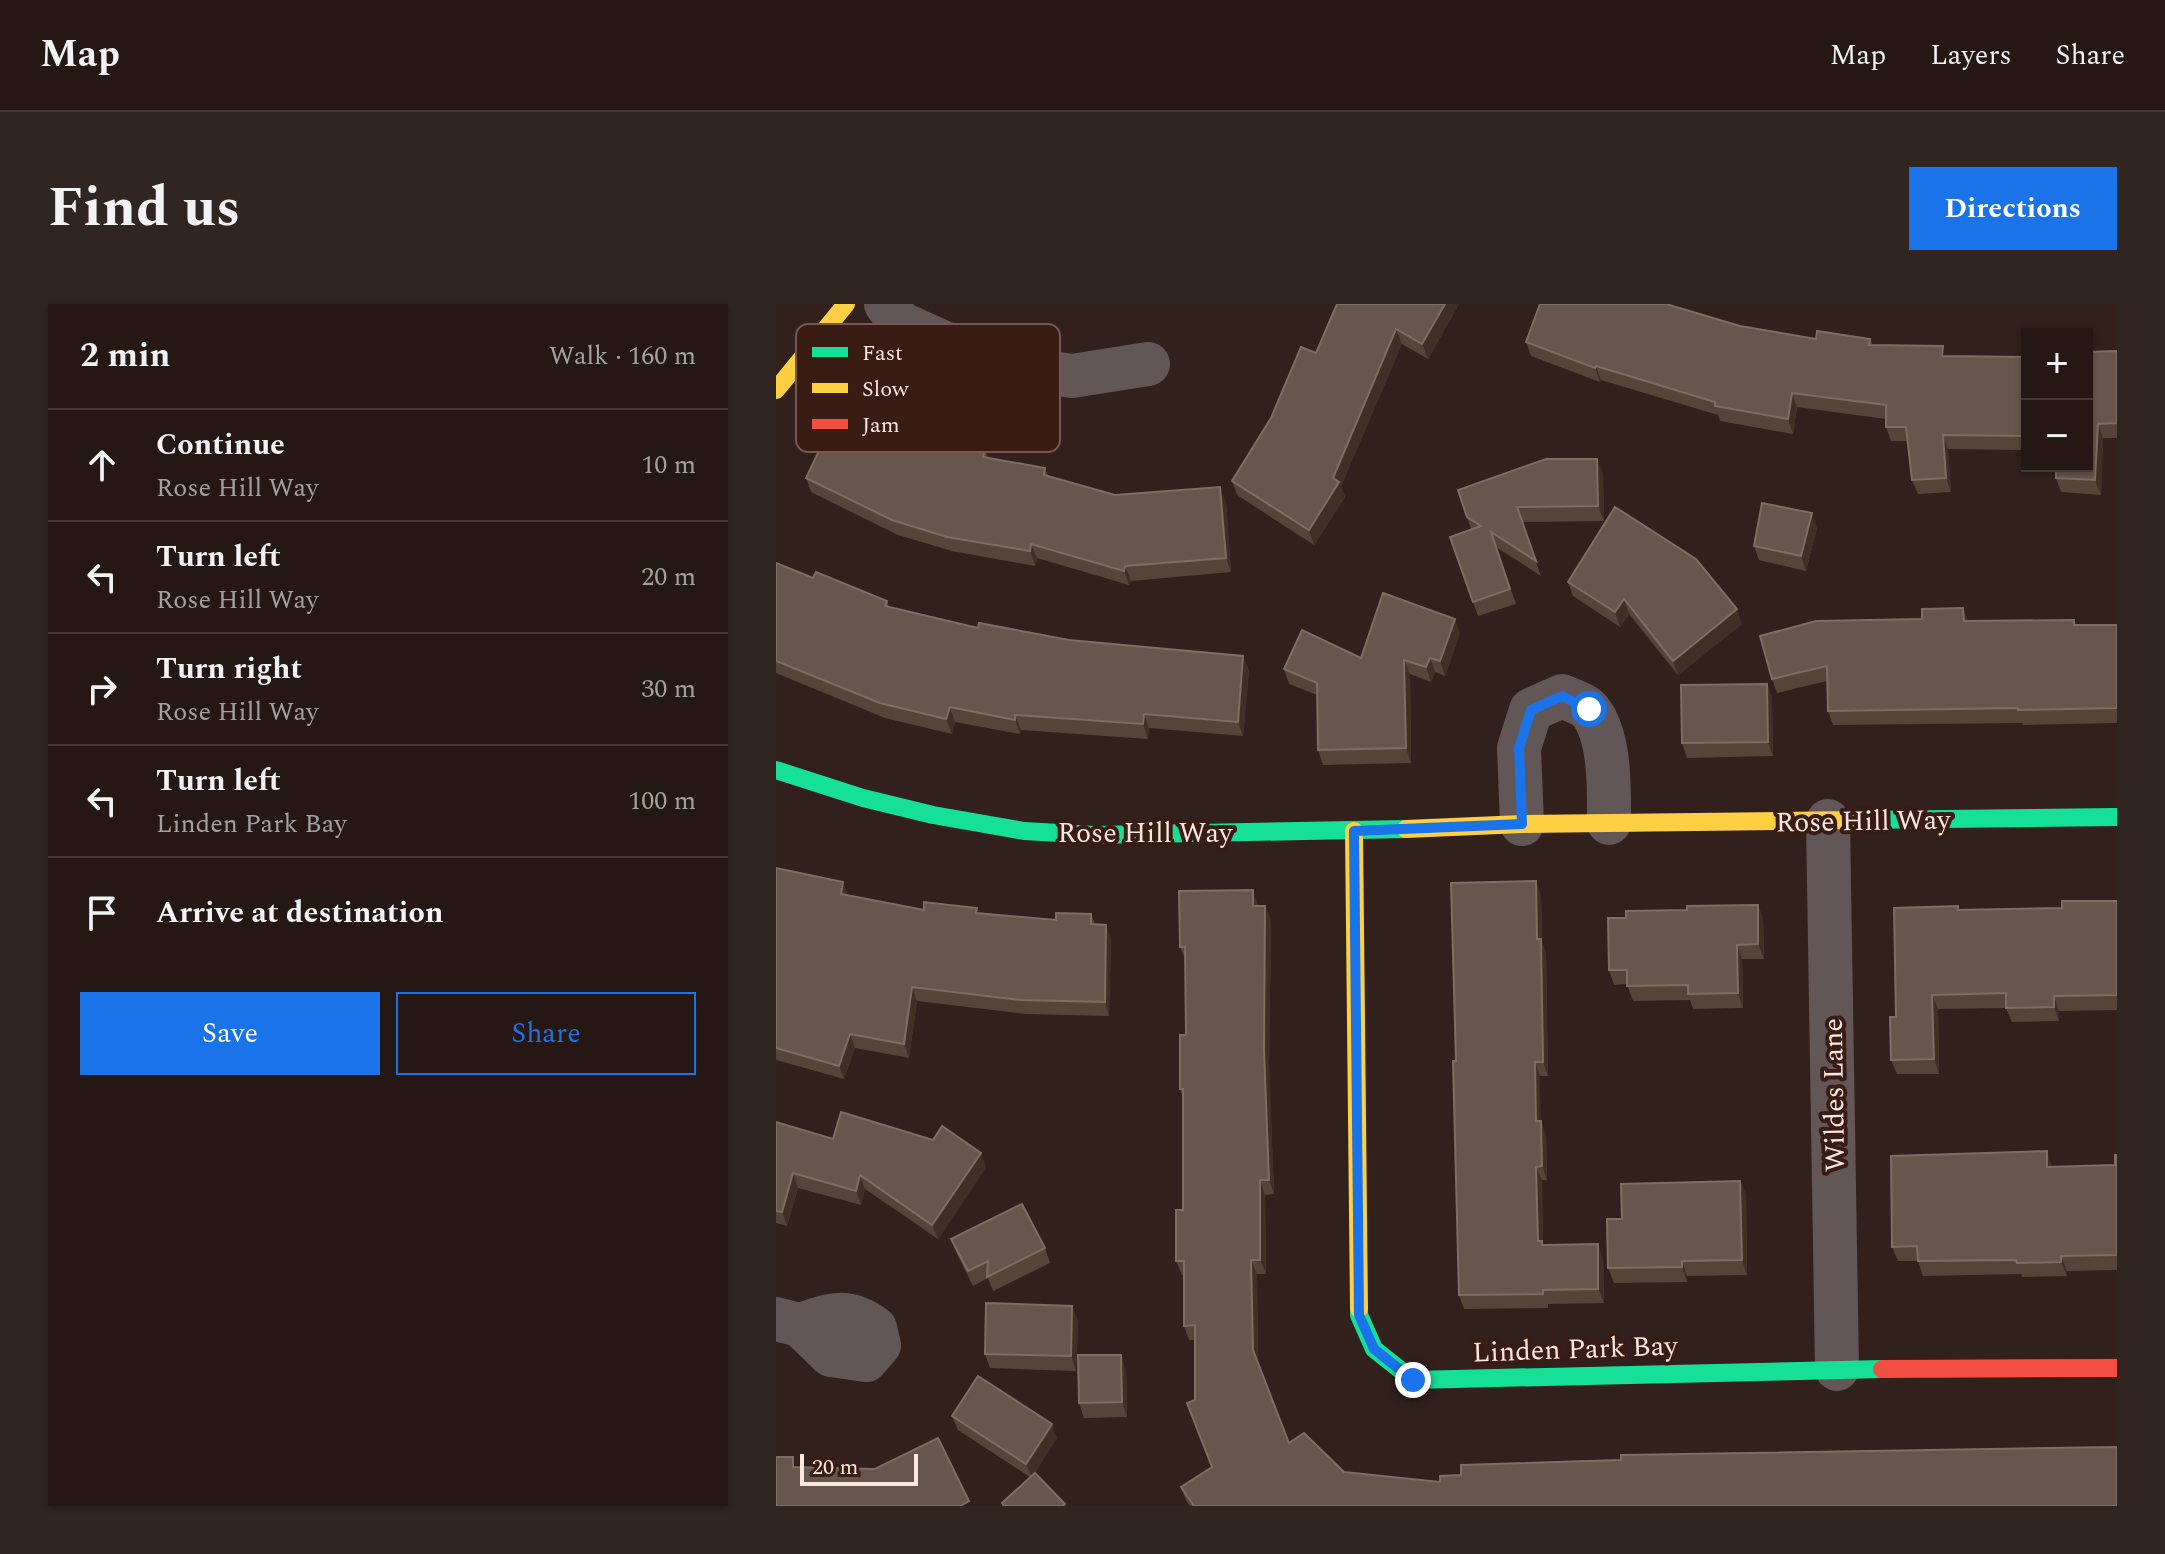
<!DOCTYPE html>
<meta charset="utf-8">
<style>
:root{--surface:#251814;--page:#312522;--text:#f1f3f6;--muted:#a3a0a0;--line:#423734;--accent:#1a73e8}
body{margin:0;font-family:Spectral,serif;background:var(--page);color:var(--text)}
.controls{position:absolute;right:24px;top:24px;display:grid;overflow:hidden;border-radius:0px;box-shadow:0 2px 6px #0004}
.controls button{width:72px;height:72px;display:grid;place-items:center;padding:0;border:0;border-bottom:2px solid var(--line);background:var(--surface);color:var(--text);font:40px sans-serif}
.scale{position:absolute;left:24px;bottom:20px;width:118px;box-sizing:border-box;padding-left:8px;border:4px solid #fbe6e0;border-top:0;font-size:22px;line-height:28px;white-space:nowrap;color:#fbe6e0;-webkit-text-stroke:6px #391c13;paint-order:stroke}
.stop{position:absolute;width:24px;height:24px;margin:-18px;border:6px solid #1a73e8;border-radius:50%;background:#fff}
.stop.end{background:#1a73e8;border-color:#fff;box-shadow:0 2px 8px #0008}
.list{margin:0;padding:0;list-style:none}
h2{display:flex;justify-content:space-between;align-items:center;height:104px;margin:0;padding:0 32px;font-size:34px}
h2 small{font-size:26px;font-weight:400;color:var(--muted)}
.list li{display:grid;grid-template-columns:52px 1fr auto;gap:24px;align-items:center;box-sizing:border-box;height:112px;padding:0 32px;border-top:2px solid var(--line)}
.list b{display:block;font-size:30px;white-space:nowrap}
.list p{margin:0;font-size:26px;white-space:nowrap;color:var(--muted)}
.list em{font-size:26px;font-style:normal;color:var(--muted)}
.actions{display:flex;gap:16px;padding:24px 32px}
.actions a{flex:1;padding:18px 0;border:2px solid var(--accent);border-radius:0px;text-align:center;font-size:28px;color:var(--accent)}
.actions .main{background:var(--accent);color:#fff}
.icon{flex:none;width:44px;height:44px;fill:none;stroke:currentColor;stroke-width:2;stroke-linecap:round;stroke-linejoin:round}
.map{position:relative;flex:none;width:1341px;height:1202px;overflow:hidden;border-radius:0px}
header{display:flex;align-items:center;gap:48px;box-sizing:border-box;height:112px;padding:0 40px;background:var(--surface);border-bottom:2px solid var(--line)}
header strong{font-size:38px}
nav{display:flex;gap:44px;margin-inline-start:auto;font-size:28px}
.intro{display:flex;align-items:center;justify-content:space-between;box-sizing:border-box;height:192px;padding:0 48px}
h1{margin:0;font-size:56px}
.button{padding:20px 36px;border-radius:0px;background:var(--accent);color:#fff;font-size:28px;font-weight:700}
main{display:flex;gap:48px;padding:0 48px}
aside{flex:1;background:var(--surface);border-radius:0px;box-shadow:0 2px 6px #0004}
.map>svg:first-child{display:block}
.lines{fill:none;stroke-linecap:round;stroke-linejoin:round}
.street{stroke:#635657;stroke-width:44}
.fast{stroke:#16e098;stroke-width:18}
.slow{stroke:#ffcf43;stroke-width:18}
.jam{stroke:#f24e42;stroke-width:18}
.wall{fill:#554539}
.shaded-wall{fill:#3f2f25}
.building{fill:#67564b;stroke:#7e6d62;stroke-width:2}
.route{stroke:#1a73e8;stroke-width:10}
.labels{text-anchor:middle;stroke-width:8;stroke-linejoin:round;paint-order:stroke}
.street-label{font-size:28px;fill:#fbe6e0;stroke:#391c13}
.key{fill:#391c13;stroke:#735950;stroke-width:2}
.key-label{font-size:22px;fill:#fbe6e0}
</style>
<header>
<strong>Map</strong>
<nav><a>Map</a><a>Layers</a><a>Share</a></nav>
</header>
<div class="intro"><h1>Find us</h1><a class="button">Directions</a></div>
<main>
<aside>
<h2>2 min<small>Walk · 160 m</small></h2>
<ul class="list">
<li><svg class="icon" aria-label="ahead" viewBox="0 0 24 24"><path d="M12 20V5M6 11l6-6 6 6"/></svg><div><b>Continue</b><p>Rose Hill Way</p></div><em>10 m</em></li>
<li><svg class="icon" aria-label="left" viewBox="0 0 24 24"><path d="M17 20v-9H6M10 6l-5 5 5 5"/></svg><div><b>Turn left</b><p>Rose Hill Way</p></div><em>20 m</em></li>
<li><svg class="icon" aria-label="right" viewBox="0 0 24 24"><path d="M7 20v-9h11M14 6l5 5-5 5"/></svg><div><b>Turn right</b><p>Rose Hill Way</p></div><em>30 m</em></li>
<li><svg class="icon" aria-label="left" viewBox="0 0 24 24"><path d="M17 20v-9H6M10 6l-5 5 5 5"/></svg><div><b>Turn left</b><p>Linden Park Bay</p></div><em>100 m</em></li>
<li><svg class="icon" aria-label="arrive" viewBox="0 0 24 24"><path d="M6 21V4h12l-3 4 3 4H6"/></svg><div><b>Arrive at destination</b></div></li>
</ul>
<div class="actions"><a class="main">Save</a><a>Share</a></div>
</aside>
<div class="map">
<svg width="1341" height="1202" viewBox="0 0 1341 1202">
<rect width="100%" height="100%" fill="#31201b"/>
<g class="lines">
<g class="street">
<polyline points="110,0 124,19 215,60 296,72 372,60"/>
<polyline points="1052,517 1061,1065"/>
<path d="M 746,520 L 743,444 L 755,406 L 786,392 C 794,396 809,400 814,407 C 835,433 833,487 833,519"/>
<path d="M 0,1015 L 24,1021 L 55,1051 L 90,1056 L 103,1041 L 99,1024 C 70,1003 55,1011 24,1021"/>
</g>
<g class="fast">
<polyline points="0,466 87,494 157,511 248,527 319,531 630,525"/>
<polyline points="1077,516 1341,513"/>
<polyline points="583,1005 583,1011 598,1045 637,1076 1106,1065"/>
</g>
<g class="slow">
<polyline points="0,86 70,0"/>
<polyline points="630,525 746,520 1077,516"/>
<polyline points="578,527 583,1005"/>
</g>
<polyline class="jam" points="1106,1065 1341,1064"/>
</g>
<g class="wall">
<polygon points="561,0 683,0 652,55 626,40 565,182 569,193 538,241 461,191 456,177 495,114 540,49"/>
<polygon points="964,22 1040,35 1094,35 1097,41 1170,52 1251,53 1251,146 1172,145 1175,188 1142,190 1136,176 1131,137 1115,137 1110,123 1110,115 1021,103 1017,130 944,117 942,111 825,76 824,78 755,52 750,38"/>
<polygon points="1341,47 1341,134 1327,134 1325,191 1285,188 1280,174 1313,48"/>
<polygon points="136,116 138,123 209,145 212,154 269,164 272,172 339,191 450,198 455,268 355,277 353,281 261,254 259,262 176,247 122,231 35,188 30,174"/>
<polygon points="827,169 828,217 746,218 765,272 720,243 740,300 702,312 674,233 695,225 682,186"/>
<polygon points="1041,224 1030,267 983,256 978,242"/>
<polygon points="0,259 37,274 111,297 113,303 202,324 293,336 467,352 473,367 467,432 373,424 372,435 245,426 244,430 179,418 176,430 109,414 0,369"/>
<polygon points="792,278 966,320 902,371 853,310 844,323 797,292"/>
<polygon points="1187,304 1192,317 1298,316 1300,321 1341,321 1341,419 1247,421 1246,419 1057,421 1052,407 1051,377 1001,389 996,375 1146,315"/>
<polygon points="684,329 669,372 659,368 655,378 634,370 635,459 547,461 542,446 541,391 513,380 508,365 585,354"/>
<polygon points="991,380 996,394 997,452 911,454 906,439"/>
<polygon points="0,564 72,591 148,606 280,616 315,610 319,620 335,634 333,712 250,710 141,697 133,754 79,744 68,775 0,756"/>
<polygon points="765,591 766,638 770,649 772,772 764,772 764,817 770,831 771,876 766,876 767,938 768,941 827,954 828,999 772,1000 772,1004 688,1005 683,991"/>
<polygon points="1341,597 1341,706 1283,707 1283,717 1236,718 1230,704 1162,705 1163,770 1121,770 1115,756 1182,602 1183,606 1286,604"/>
<polygon points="982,601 987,615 988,655 966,655 967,704 917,705 914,696 857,697 851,680 838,681 833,666 850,614 911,606"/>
<polygon points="489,602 495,616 493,761 498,890 489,891 490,970 481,970 482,1060 513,1139 568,1168 664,1178 1341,1202 414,1202 410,1197 405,1183 436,1163 419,1096 419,1036 413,1036 408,1022 408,971 406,971 400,957 407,906 407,794 404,785 410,731 410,658 404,643"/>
<polygon points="0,818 57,835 210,863 162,935 89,885 85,901 22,884 11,922 0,919"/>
<polygon points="1341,851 1341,966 1291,967 1291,972 1246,973 1245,970 1147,972 1142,957 1122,957 1116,943 1276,863 1339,861"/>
<polygon points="964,877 970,891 971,971 911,972 911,978 838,979 832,964 846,915"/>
<polygon points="175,935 269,944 274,959 217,987 212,974 197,982 181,950"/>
<polygon points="296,1002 302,1017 300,1067 214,1064 209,1050"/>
<polygon points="350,1065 351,1113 308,1114 303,1099"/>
<polygon points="176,1112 281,1134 258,1170 289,1202 226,1202 226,1199 254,1173 182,1126"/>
</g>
<g class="shaded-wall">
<polygon points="669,0 683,0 652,55 646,40"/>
<polygon points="620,25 626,40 565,182 569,193 538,241 533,226"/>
<polygon points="820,62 825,76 824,78 819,64"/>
<polygon points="1016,89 1021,103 1017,130 1012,115"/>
<polygon points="1322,120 1327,134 1325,191 1319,176"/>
<polygon points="1167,131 1172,145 1175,188 1170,174"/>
<polygon points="821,155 827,169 828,217 822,202"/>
<polygon points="444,183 450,198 455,268 450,254"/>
<polygon points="1036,209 1041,224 1030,267 1025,252"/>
<polygon points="255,240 261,254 259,262 254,247"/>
<polygon points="349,262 355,277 353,281 348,267"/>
<polygon points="848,295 853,310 844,323 839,308"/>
<polygon points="1187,304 1193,319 1188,317"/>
<polygon points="961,305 966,320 902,371 897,357"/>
<polygon points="679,315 684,329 669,372 664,357"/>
<polygon points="467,352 473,367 467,432 462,418"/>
<polygon points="654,354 659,368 655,378 650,363"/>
<polygon points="628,356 634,370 635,459 630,444"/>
<polygon points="991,380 996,394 997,452 992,438"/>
<polygon points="174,403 179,418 176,430 170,415"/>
<polygon points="368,410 373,424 372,435 367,420"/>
<polygon points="239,411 245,426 244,430 239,416"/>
<polygon points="760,577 765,591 766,638 770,649 772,772 767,758 761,635"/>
<polygon points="67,578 72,591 65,590"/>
<polygon points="477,586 482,601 482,616 477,602"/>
<polygon points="982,601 987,615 988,655 982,640"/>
<polygon points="489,602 495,616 493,761 498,890 493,876 488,746"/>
<polygon points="330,621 335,634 333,712 329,698"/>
<polygon points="961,641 966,655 967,704 962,689"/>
<polygon points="136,683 141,697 133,754 128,740"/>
<polygon points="1156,691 1162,705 1163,770 1158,755"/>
<polygon points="1278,692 1283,707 1283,717 1278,703"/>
<polygon points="74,730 79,744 68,775 63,762"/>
<polygon points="759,758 764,772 765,831 760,817"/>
<polygon points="765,817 770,831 771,876 766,862"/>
<polygon points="1271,847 1276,862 1277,877 1271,863"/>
<polygon points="205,849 210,863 162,935 156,921"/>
<polygon points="760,863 766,876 767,938 771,951 762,937"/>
<polygon points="17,869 22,884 11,922 6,908"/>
<polygon points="84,871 89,885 85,901 80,887"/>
<polygon points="484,876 489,891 490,970 484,956"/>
<polygon points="964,877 970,891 971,971 966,956"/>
<polygon points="822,940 827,954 828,999 822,985"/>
<polygon points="1285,952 1291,967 1291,972 1285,958"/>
<polygon points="475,956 481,970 482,1061 477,1046"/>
<polygon points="906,957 911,972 911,978 906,963"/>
<polygon points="296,1002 302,1017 300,1067 295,1052"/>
<polygon points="345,1051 350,1065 351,1113 346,1098"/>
<polygon points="276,1120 281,1134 256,1174 250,1160"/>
</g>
<g class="building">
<polygon points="561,0 669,0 646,40 620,25 557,174 563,178 533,226 456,177 495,114 525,43 540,49"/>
<polygon points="764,0 890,0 964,22 1040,35 1041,27 1094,35 1093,41 1167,42 1166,52 1251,53 1251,132 1167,131 1170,174 1136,176 1130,123 1110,123 1110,101 1016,89 1012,115 939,102 939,98 820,62 819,64 750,38"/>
<polygon points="1311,43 1311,48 1341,47 1341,119 1322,120 1319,176 1280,174 1280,162 1311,162"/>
<polygon points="72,86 136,116 133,122 209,145 207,153 269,164 268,171 339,191 444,183 450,254 349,262 348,267 255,240 254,247 171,233 116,216 30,174"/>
<polygon points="770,155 821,155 822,202 741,203 760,257 715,228 734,285 697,298 674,233 705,222 691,213 682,186"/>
<polygon points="986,199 1036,209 1025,252 978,242"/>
<polygon points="839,203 920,255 961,305 897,357 848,295 839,308 792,278"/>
<polygon points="0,259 37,274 40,268 111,297 109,302 202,324 203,319 293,336 467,352 462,418 368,410 367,420 239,411 239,416 174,403 170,415 104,399 0,357"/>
<polygon points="607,289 679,315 664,357 654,354 650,363 628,356 630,444 542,446 541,379 508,365 526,326 585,354"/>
<polygon points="1187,304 1188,317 1298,316 1298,321 1341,321 1341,404 1242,406 1242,404 1052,407 1051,362 996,375 984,332 1040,317 1146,315 1146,305"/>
<polygon points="991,380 992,438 906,439 905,381"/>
<polygon points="0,564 67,578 65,590 148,606 148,598 201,604 200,609 280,616 280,609 315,610 315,620 330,621 329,698 245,696 136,683 128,740 74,730 63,762 0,744"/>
<polygon points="760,577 761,635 765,635 767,758 759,758 760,817 765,817 766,862 760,863 762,937 766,937 766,941 822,940 822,985 767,986 767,990 683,991 677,757 680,757 675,579"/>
<polygon points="477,586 477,602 489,602 488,746 493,876 484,876 484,956 475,956 477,1046 513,1139 528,1129 568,1168 664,1178 664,1172 685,1171 685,1161 845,1156 845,1151 1341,1143 1341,1202 418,1202 405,1183 436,1163 411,1099 419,1096 419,1021 408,1022 408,957 400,957 400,906 407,906 407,785 404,785 404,731 410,731 409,643 404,643 403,587"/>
<polygon points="1286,597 1341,597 1341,691 1278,692 1278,703 1230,704 1230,689 1156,691 1158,755 1115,756 1114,713 1120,713 1118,604 1182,602 1182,606 1286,604"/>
<polygon points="982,601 982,640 961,641 962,689 912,690 912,681 851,682 851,666 833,666 832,614 850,614 850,607 911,606 911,602"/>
<polygon points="65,808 157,836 166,822 205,849 156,921 84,871 80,887 17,869 6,908 0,907 0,818 57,835"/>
<polygon points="1271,847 1271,863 1339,861 1339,851 1341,851 1341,951 1285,952 1285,958 1241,959 1240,956 1142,957 1141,942 1116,943 1115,852"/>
<polygon points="964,877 966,956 906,957 906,963 832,964 831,915 846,915 845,880"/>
<polygon points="246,900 269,944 211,973 212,957 192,967 175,935"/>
<polygon points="210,999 296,1002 295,1052 209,1050"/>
<polygon points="302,1051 345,1051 346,1098 303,1099"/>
<polygon points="202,1072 276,1120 250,1160 176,1112"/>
<polygon points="162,1134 193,1197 184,1202 0,1202 0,1153 17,1153 17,1163 99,1165"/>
<polygon points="259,1169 289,1200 287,1202 228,1202 226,1199"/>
</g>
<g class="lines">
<polyline class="route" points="637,1076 598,1045 583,1011 578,527 746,520 743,444 755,406 786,392 813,405"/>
</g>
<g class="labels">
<g class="street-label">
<text transform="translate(1087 516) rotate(-1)" y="10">Rose Hill Way</text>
<text x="369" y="538">Rose Hill Way</text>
<text transform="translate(1057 791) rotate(-91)" y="10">Wildes Lane</text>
<text transform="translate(799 1044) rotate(-2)" y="10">Linden Park Bay</text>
</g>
</g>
<rect x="20" y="20" width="264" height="128" rx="12" class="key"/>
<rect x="36" y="43" width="36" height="10" fill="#16e098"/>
<rect x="36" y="79" width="36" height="10" fill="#ffcf43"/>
<rect x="36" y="115" width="36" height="10" fill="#f24e42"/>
<g class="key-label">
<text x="86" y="56">Fast</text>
<text x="86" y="92">Slow</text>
<text x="86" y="128">Jam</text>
</g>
</svg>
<div class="controls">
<button>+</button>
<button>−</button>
</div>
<div class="scale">20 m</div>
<div class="stop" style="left:813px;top:405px"></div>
<div class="stop end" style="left:637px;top:1076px"></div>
</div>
</main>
